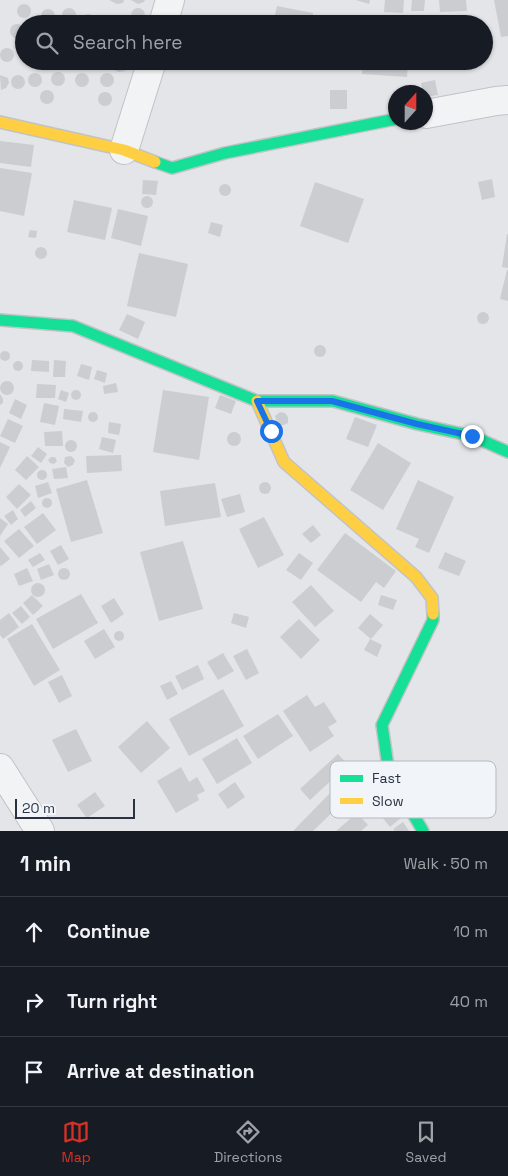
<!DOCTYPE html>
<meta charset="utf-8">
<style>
:root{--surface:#171b24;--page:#20242c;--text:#f1f3f6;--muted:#9ea1a6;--line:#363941;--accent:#d93025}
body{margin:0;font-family:"Space Grotesk",sans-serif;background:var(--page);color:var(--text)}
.compass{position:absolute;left:388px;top:85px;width:45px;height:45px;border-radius:50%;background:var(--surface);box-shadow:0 1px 4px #0004;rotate:21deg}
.scale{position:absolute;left:15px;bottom:12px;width:120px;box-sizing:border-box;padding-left:5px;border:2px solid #293243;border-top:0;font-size:14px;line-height:18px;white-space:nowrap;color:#293243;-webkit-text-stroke:4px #f1f4f8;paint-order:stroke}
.stop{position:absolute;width:15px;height:15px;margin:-11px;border:4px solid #1a73e8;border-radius:50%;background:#fff}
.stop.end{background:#1a73e8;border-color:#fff;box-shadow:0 1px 5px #0008}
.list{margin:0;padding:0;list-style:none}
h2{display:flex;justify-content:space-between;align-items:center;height:65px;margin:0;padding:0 20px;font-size:21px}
h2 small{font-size:16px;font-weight:400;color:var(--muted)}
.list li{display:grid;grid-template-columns:32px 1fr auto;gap:15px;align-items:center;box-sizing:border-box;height:70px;padding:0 20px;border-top:1px solid var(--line)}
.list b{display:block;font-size:19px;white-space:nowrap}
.list em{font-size:16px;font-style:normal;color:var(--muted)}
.icon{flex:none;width:28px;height:28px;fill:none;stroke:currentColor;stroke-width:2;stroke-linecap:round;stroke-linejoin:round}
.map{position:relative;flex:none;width:508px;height:831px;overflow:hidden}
.search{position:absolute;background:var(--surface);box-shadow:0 1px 4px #0004;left:15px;right:15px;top:15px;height:55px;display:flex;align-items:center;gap:12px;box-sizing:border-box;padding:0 18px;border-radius:28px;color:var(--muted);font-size:19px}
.sheet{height:275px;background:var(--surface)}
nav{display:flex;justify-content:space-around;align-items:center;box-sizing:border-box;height:70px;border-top:1px solid var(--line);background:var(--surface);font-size:14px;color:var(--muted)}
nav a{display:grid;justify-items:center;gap:2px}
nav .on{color:var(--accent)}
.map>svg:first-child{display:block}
.building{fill:#cbcdd1}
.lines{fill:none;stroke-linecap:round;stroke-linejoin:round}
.street-casing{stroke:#c1c3c6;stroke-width:30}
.fast-casing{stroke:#c1c3c6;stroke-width:14}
.slow-casing{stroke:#c1c3c6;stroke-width:14}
.street{stroke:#f2f3f5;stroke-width:28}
.fast{stroke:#16e098;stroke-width:11}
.slow{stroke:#ffcf43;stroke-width:11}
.route{stroke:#1a73e8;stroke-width:6}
.key{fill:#f1f4f8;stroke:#b5bac2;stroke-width:1}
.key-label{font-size:14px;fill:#293243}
</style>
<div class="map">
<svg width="508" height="831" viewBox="0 0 508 831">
<rect width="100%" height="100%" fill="#e3e5e8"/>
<g class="building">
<polygon points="109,0 124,0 123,3 117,4"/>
<polygon points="131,0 145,0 144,2 138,4"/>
<polygon points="356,0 370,0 369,4"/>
<polygon points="385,0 404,0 403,13 384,12"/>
<polygon points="412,0 425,0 424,11 411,11"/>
<polygon points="439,0 466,0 467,11 440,12"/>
<polygon points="494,0 508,0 508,36 501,37"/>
<circle cx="24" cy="11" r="7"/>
<polygon points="277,6 313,13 311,24 273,24"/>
<circle cx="69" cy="15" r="7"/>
<circle cx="138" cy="15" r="7"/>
<circle cx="48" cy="16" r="7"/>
<polygon points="89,14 94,17 95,24 82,24 81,20 84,15"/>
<polygon points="110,19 115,24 102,24 104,20"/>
<polygon points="366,19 405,22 405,24 365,24"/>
<circle cx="17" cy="31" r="7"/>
<circle cx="7" cy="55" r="7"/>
<polygon points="29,61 42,61 40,65 35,66 30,63"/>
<polygon points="54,61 69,61 66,66 61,68 55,65"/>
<polygon points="77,61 92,61 89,67 84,69 78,66"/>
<polygon points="114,61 127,61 128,66 125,71 119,72 114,70 113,63"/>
<polygon points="363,61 408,61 407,77 362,74"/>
<circle cx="58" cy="79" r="7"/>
<circle cx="35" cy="80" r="7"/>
<circle cx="82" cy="80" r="7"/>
<circle cx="107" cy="80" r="7"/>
<circle cx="18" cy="82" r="7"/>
<polygon points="0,75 8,78 9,83 6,88 1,90"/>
<polygon points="435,80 438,95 426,97 426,92 423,92 421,83"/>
<circle cx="47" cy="97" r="7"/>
<rect x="330" y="90" width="17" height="19"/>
<circle cx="105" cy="99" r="7"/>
<polygon points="0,141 34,145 31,167 0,163"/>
<polygon points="0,168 32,173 24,216 0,211"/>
<polygon points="492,179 495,197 482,200 478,182"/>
<polygon points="143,180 158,181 156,195 142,194"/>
<polygon points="315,182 364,199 348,243 300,226"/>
<circle cx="225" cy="190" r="6"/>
<circle cx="147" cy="202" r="6"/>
<polygon points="74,200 112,208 105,240 67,232"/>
<polygon points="118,209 148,216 141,246 111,238"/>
<polygon points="211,222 223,225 220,237 208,233"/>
<polygon points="30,230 37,231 36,238 28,237"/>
<polygon points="507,234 508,235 508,268 502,267"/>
<circle cx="41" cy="253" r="6"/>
<polygon points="139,253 188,264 176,317 127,306"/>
<polygon points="507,270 508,270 508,301 500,299"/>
<circle cx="483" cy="318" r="6"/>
<polygon points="127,314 145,322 138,339 119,330"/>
<circle cx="320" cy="351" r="6"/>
<circle cx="5" cy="356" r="5"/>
<polygon points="32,360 49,361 49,372 31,371"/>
<polygon points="54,360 66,361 65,377 53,377"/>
<circle cx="18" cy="366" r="5"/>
<polygon points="81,364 92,367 89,380 77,376"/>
<polygon points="97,370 107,373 105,383 94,379"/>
<circle cx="7" cy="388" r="7"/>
<polygon points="116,383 118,392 104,394 103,386"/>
<polygon points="37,384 56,385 55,398 36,398"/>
<circle cx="76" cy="395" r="5"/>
<polygon points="61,390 69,393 66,402 58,399"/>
<polygon points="163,390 209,397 199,460 153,452"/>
<polygon points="0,394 3,399 3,403 0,405"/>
<polygon points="220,395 236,401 231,414 215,408"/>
<polygon points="15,399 27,405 21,419 9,413"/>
<polygon points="44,403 59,406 55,425 40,422"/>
<polygon points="64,409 83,411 81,422 63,419"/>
<circle cx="93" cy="417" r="5"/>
<polygon points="280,412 285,413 288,417 288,423 284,425 278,425 275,416"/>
<polygon points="355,417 377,425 368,447 346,439"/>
<polygon points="8,419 23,426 15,443 0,436"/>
<polygon points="109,422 121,424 119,435 108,433"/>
<polygon points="62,431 63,446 45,446 44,432"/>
<circle cx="234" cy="439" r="7"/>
<polygon points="102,437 116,440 113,453 99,449"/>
<circle cx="71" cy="446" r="6"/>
<polygon points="0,442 10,447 0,468"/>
<polygon points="378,443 411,463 383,510 350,490"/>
<polygon points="38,447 47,454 41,463 31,456"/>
<polygon points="121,455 122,471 87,473 86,456"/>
<polygon points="27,456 39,467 26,480 15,470"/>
<polygon points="71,456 75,460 73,465 68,467 64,463 65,457"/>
<polygon points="51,457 55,457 57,461 54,464 50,463 48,460"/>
<polygon points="66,467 68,478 54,479 52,469"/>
<circle cx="42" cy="475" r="5"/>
<polygon points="87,480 103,533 71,542 56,489"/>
<polygon points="418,480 454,497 429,553 415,547 419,539 396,529"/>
<circle cx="265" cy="488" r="6"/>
<polygon points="48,482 52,493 38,498 35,486"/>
<polygon points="215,483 221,517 165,526 160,491"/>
<polygon points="19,484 31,495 17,509 6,497"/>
<polygon points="240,494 245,512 227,517 221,499"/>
<circle cx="47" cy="503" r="5"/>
<polygon points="31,501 36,508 25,517 20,510"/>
<polygon points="13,510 18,519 11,525 4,516"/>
<polygon points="43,513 56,530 37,544 24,527"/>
<polygon points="264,517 284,555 258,568 239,529"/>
<polygon points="0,518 8,524 0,536"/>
<polygon points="313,525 321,535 311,543 302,534"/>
<polygon points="19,529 34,546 19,558 4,541"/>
<polygon points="345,533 396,571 384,588 376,582 361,602 317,570"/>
<polygon points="183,541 203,609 159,621 140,552"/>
<polygon points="61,545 69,559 58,565 50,551"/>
<polygon points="0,547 10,559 1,566 0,565"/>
<polygon points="445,552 466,561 459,576 438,568"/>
<polygon points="40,553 45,560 33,567 28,560"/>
<polygon points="299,553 313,563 301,580 286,570"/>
<polygon points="49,564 54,575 41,580 37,569"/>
<circle cx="64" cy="574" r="6"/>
<polygon points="27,568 33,581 19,586 14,574"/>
<circle cx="38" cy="590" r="7"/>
<polygon points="311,585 334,611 315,627 292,602"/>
<polygon points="81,594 98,623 53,649 36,619"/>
<polygon points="32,595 43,606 33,615 23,603"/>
<polygon points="381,595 397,600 393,610 378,605"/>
<polygon points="114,598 124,614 111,623 101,606"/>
<polygon points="21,606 30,617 22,624 12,613"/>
<polygon points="9,613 19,627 3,639 0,635 0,620"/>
<polygon points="234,613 249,617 246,628 231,623"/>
<polygon points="370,614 383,625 371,639 358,628"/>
<polygon points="299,619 320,640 301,659 280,637"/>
<polygon points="32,624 60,670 34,686 7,639"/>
<polygon points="104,629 115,647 95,659 84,641"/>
<circle cx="119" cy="636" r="5"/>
<polygon points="370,639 382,645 377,657 364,650"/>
<polygon points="247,649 259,673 246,680 233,656"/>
<polygon points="223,653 234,671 218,680 207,662"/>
<polygon points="198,665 204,679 182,690 175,676"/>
<polygon points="62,675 72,696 59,703 48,682"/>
<polygon points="171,681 178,694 167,700 160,686"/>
<polygon points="223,689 244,726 189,756 169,719"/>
<polygon points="307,695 315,707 324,702 337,722 328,727 334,736 310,752 283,711"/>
<polygon points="278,714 293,736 258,759 243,736"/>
<polygon points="147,721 170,748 141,773 118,747"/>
<polygon points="76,729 92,761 68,772 52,740"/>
<polygon points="237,738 252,763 217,784 202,759"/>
<polygon points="338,754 348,765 310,800 300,789"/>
<polygon points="359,764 402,817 390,827 347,774"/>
<polygon points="181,767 189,782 197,777 205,791 197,795 199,800 176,813 157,781"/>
<polygon points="235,782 245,797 228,809 218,794"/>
<polygon points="332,791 343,802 313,831 293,831"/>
<polygon points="95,792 105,806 87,818 77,805"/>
<polygon points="357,813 368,825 361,831 336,831"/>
<polygon points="403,822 409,831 395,831 393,829"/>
</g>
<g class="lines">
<defs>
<g id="street">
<polyline points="163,24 170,0"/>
<polyline points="426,114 496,101 508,100"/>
<polyline points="124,150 152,61"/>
<polyline points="0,768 40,831"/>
</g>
<g id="fast">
<polyline points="155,162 172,168 225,153 396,119"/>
<polyline points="0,320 73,326 257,401 333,401 417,424 472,436 508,452"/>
<polyline points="423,831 389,773 382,725 433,620 433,614"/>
</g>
<g id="slow">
<polyline points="0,122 124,150 155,162"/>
<polyline points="257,401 284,462 416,577 432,598 433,614"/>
</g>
</defs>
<use href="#street" class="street-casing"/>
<use href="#fast" class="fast-casing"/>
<use href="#slow" class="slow-casing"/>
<use href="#street" class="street"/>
<use href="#fast" class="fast"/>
<use href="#slow" class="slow"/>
</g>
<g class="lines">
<polyline class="route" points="271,431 257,401 332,401 417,424 472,436"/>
</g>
<rect x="330" y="761" width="166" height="57" rx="8" class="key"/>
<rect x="340" y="775" width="23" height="7" fill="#16e098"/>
<rect x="340" y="798" width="23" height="6" fill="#ffcf43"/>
<g class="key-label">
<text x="372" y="783">Fast</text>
<text x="372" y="806">Slow</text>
</g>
</svg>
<svg class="compass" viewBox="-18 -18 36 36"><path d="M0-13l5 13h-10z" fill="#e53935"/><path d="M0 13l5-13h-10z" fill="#9ea1a6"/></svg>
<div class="scale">20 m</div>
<div class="stop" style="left:271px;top:431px"></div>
<div class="stop end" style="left:472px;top:436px"></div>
<div class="search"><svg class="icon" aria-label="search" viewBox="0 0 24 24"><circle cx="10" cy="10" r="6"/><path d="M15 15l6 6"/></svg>Search here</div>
</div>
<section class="sheet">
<h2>1 min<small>Walk · 50 m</small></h2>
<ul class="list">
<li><svg class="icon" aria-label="ahead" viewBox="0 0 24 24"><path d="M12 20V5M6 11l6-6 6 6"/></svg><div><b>Continue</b></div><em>10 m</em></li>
<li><svg class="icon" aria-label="right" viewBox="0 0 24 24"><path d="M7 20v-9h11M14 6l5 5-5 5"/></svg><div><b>Turn right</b></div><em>40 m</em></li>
<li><svg class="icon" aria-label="arrive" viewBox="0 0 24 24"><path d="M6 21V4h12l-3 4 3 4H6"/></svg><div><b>Arrive at destination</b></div></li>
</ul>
</section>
<nav>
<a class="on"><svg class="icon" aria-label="map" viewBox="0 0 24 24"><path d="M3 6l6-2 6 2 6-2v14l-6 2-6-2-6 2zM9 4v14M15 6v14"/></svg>Map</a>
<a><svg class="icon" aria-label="directions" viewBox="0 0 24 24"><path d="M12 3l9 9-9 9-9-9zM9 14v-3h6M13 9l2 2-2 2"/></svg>Directions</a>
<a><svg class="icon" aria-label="saved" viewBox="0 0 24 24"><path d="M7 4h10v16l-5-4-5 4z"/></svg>Saved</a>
</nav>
